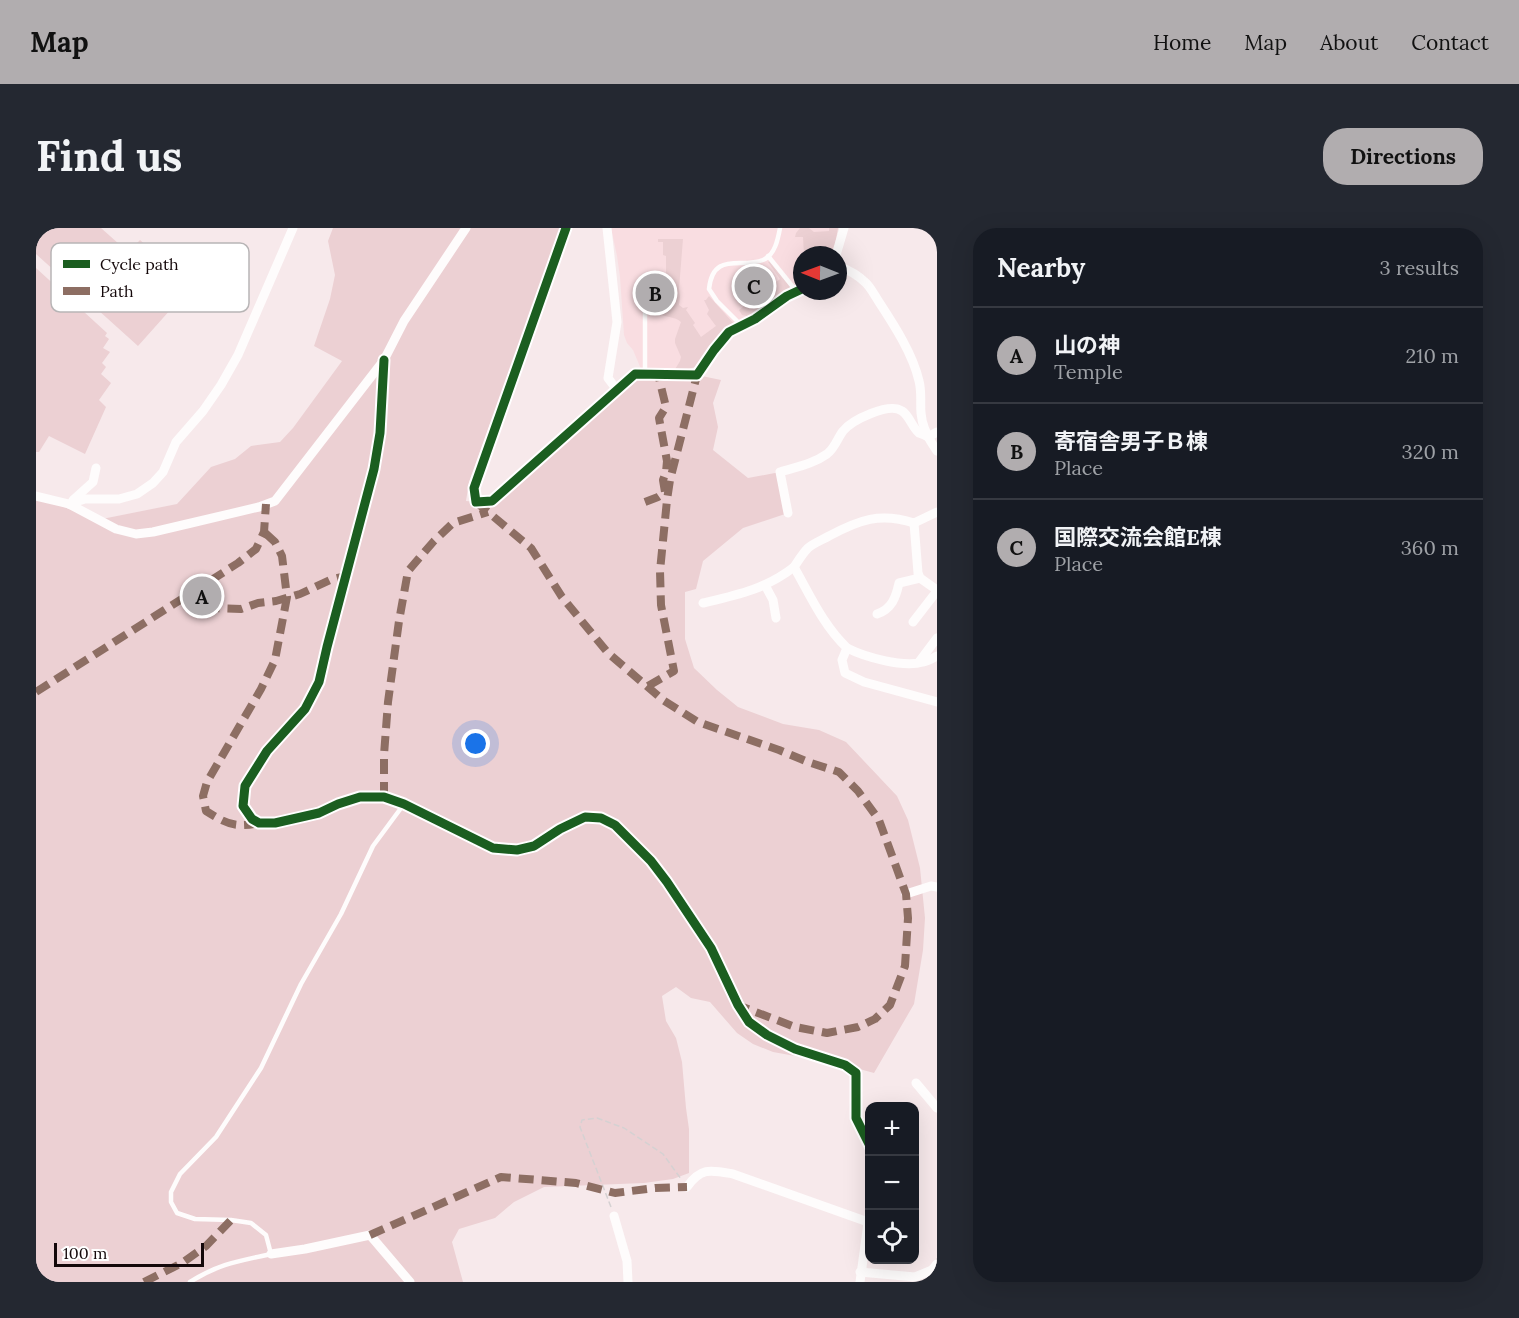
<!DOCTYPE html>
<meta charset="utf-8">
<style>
:root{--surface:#171b24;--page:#242831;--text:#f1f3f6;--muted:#9ea1a6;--line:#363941;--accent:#b1adaf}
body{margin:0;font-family:Lora,"Noto Sans JP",serif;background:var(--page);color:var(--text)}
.controls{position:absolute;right:18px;bottom:18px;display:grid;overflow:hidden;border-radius:12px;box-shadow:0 6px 24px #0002}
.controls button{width:54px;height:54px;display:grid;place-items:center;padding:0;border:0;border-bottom:2px solid var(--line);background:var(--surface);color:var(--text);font:30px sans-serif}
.compass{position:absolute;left:757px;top:18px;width:54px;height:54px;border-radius:50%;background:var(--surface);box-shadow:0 6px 24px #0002;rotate:271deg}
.scale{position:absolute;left:18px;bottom:15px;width:150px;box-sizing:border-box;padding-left:6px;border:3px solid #14080a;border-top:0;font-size:16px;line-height:21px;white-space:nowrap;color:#14080a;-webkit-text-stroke:4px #fff;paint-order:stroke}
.you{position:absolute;left:440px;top:516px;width:21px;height:21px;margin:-15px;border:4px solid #fff;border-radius:50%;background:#1a73e8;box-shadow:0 0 0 9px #1a73e833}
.badge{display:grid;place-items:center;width:39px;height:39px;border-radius:50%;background:var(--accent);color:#111;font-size:20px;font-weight:700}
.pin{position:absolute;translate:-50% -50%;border:3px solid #fff;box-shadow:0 2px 6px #0006}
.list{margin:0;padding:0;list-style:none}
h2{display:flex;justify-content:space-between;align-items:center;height:78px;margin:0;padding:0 24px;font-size:26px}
h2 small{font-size:20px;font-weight:400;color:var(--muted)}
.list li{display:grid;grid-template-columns:39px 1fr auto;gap:18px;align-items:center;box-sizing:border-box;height:96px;padding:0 24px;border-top:2px solid var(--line)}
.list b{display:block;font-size:22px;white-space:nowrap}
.list p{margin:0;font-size:20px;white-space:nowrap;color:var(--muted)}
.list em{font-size:20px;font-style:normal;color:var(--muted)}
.icon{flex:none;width:33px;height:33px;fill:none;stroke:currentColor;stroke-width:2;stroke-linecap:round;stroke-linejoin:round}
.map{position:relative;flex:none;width:901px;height:1054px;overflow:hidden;border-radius:24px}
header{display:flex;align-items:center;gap:36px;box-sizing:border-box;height:84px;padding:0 30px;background:var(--accent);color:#111}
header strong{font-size:28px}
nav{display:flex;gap:33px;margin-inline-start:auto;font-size:21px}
.intro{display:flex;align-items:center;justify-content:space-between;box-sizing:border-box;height:144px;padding:0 36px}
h1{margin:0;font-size:42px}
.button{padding:15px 27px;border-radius:24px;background:var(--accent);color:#111;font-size:21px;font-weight:700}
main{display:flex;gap:36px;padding:0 36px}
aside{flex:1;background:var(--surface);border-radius:24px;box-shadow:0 6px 24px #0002}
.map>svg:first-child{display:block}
.built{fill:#f9dde1}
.green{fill:#ecd0d3}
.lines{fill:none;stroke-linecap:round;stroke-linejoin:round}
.path{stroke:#d5d1d2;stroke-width:1.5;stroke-dasharray:6 3;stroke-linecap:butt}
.lane{stroke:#fefcfc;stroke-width:4.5}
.street{stroke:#fefcfc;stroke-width:9}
.secondary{stroke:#fefcfc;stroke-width:12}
.quiet{stroke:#8d6e63;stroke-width:8;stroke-dasharray:15 8;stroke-linecap:butt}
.cycleway-casing{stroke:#fff;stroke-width:13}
.cycleway{stroke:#1b5e20;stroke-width:9}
.key{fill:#fff;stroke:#b8b5b6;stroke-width:1.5}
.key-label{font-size:16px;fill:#14080a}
</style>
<header>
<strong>Map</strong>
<nav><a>Home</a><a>Map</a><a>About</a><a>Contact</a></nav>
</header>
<div class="intro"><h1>Find us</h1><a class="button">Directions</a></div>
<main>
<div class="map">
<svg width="901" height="1054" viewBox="0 0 901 1054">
<rect width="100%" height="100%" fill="#f7e9eb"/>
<polygon class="built" points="575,0 802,0 797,27 766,27 766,59 690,101 680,110 659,139 655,141 638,143 605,141 597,122 591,115 588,107 584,49 581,28"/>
<g class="green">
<polygon points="0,0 65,0 92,24 104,12 145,49 125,72 135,81 102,118 0,26"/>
<polygon points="297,0 525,0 433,254 430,273 440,274 456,273 599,146 661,147 685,152 677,175 682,199 677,222 712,250 744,244 752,285 707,300 667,333 660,361 649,364 649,411 658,440 681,462 702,479 747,496 783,502 810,514 861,568 872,592 884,640 889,690 887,722 878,776 838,845 809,837 737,824 717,816 701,805 674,774 655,770 640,759 626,768 630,793 640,810 646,834 650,880 653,901 653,945 637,951 608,955 508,959 478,974 459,990 423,1001 416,1014 427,1054 0,1054 0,268 61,292 141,276 175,239 199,231 215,218 244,214 257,200 306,133 278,118 294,71 299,47 292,13"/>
<polygon points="764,0 773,0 778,4 793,3 793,0 802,0 797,27 768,27 767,9 759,9 760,5"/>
<path d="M 622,11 L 647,11 L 643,61 L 644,69 L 643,77 L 647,80 L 652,79 L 650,82 L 659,95 L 657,97 L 665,109 L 680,98 L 671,86 L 673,82 L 668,72 L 670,72 L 673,68 L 699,97 L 680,110 L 659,139 L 649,142 L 638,143 L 644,133 L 645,129 L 639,115 L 639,111 L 645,94 C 638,88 631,90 624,86 L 624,82 L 626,81 L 627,48 L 630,48 L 630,28 L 627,27 L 627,14 L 622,14 Z"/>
<polygon points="734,33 757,62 715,89 706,87 703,82 744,51 732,34"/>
<polygon points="0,40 71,105 69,108 73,111 67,120 74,124 66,135 70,139 65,146 75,155 63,172 70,179 49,226 13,208 3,224 0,224"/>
</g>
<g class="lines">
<polyline class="path" points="575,979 544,899 546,892 561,890 588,900 627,926 645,951"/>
<g class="lane">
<polyline points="732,28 761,64"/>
<polyline points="609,54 609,146"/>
<path d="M 705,97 L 681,73 L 673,61 C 677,23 705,41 727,32 C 739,27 742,11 744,0"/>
<path d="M 154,1054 C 182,1036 203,1033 235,1026 L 230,1007 L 215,995 L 195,992 L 159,991 L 141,985 L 135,974 L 135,964 L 144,946 L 180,909 L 225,840 L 265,756 L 305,686 L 337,618 L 368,576"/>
</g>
<g class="street">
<polyline points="530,0 438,260 440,274 456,273 599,146 661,147 678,122 693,104 719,91 751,68 766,61"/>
<polyline points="571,0 581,94 572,150 578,158 584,159"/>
<polyline points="800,27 808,0"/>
<path d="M 802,38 C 813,42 822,47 830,55 C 835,60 839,68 843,74 C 858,97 877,126 883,153 C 886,164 884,174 885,185 C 886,199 893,212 901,223"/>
<polyline points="348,132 344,205 338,241 291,419 283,454 269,481 231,523 209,558 207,578 216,591 223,595 239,595 283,585 302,576 324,569 348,569 368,576 457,620 481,622 498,618 524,601 549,589 565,590 579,597 615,633 631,654 675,720 702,777 713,794 731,807 759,821 809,837 820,845 820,890 834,918"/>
<polyline points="0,268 33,276 80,301 100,306 117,304 151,296 223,279 239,273 348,132 368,93 430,0"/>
<polyline points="37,272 57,254 60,240"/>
<polyline points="33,276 49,271 83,271 101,266 117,255 127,244 140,214 167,183 185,157 202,127 257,0"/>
<path d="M 901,284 L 878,295 C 844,284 823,292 793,308 C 786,312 778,315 772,320 C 767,325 762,333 758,339 C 774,367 787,397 811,420 L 806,432 L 809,445 L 828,454 L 901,474"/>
<path d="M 752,285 L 744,244 C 760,239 777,236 791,226 C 799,220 801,211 807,203 C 816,192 853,174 866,183 C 873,187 876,199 883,205 C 886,206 889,207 892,209 L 901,204"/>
<polyline points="878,295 882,345 884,350 901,362"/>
<polyline points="729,357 737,372 740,390"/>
<path d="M 667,375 C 701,367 730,361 758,339"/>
<path d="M 841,386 C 856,381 860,369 863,355 L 884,350"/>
<polyline points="877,394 901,363"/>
<path d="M 811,420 C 829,429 867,440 887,434 C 892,433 897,430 901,428"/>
<polyline points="883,434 901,410"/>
<polyline points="870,666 895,658 901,659"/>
<polyline points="880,855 901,880"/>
<path d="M 651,959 C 665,939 675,942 697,946 L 832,994"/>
<polyline points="578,988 591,1033 592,1054"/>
<polyline points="235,1026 269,1021 334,1007 374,1054"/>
<polyline points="824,1044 879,1049 896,1042 901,1036"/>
<polyline points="824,1054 834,980"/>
</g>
<polyline class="secondary" points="900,0 901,1"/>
<g class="quiet">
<polyline points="440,274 495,320 526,369 572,425 627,472 662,494 743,522 772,534 803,544 822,563 843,592 870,666 872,690 869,738 854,777 839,791 822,799 791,805 759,799 704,778"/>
<polyline points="609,274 622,269 629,264 627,252 630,244 631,233 623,190 630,179 622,146"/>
<polyline points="147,370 179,380 205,381 222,375 240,373 264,366 294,352 309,348"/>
<polyline points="612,458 638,443 625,377 624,343 631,272 634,252 661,147"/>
<polyline points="0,464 202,335 220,321 228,304 230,276"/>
<polyline points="348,569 348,527 352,474 363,393 372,343 398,313 417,295 452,284"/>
<path d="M 223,595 C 198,600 191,596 170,583 L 167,568 L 171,554 L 225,461 L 239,432 L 251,369 L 246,328 L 239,314 L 228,304"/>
<polyline points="334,1007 465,949 540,955 579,965 619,960 651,959"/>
<polyline points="108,1054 146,1035 170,1018 195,992"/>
</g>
<defs>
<g id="cycleway">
<polyline points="530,0 438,260 440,274 456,273 599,146 661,147 678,122 693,104 719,91 751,68 766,61"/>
<polyline points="348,132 344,205 338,241 291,419 283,454 269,481 231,523 209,558 207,578 216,591 223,595 239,595 283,585 302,576 324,569 348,569 368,576 457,620 481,622 498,618 524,601 549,589 565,590 579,597 615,633 631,654 675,720 702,777 713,794 731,807 759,821 809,837 820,845 820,890 834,918"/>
</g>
</defs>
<use href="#cycleway" class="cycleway-casing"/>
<use href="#cycleway" class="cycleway"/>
</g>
<rect x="15" y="15" width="198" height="69" rx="9" class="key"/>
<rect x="27" y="32" width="27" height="8" fill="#1b5e20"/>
<rect x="27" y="59" width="27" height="8" fill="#8d6e63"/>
<g class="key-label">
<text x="64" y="42">Cycle path</text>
<text x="64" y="69">Path</text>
</g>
</svg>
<div class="controls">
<button>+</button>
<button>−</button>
<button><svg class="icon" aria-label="locate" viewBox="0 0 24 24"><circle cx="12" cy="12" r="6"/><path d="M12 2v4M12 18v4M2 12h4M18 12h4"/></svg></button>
</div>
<svg class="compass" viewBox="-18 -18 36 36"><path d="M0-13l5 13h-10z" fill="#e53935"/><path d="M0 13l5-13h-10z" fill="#9ea1a6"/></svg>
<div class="scale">100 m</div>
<div class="you"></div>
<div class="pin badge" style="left:166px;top:368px">A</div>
<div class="pin badge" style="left:619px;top:65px">B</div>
<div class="pin badge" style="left:718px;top:58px">C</div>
</div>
<aside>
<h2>Nearby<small>3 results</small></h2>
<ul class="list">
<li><span class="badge">A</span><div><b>山の神</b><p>Temple</p></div><em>210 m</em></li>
<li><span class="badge">B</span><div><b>寄宿舎男子Ｂ棟</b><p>Place</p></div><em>320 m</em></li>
<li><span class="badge">C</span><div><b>国際交流会館E棟</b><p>Place</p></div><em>360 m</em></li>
</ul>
</aside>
</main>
